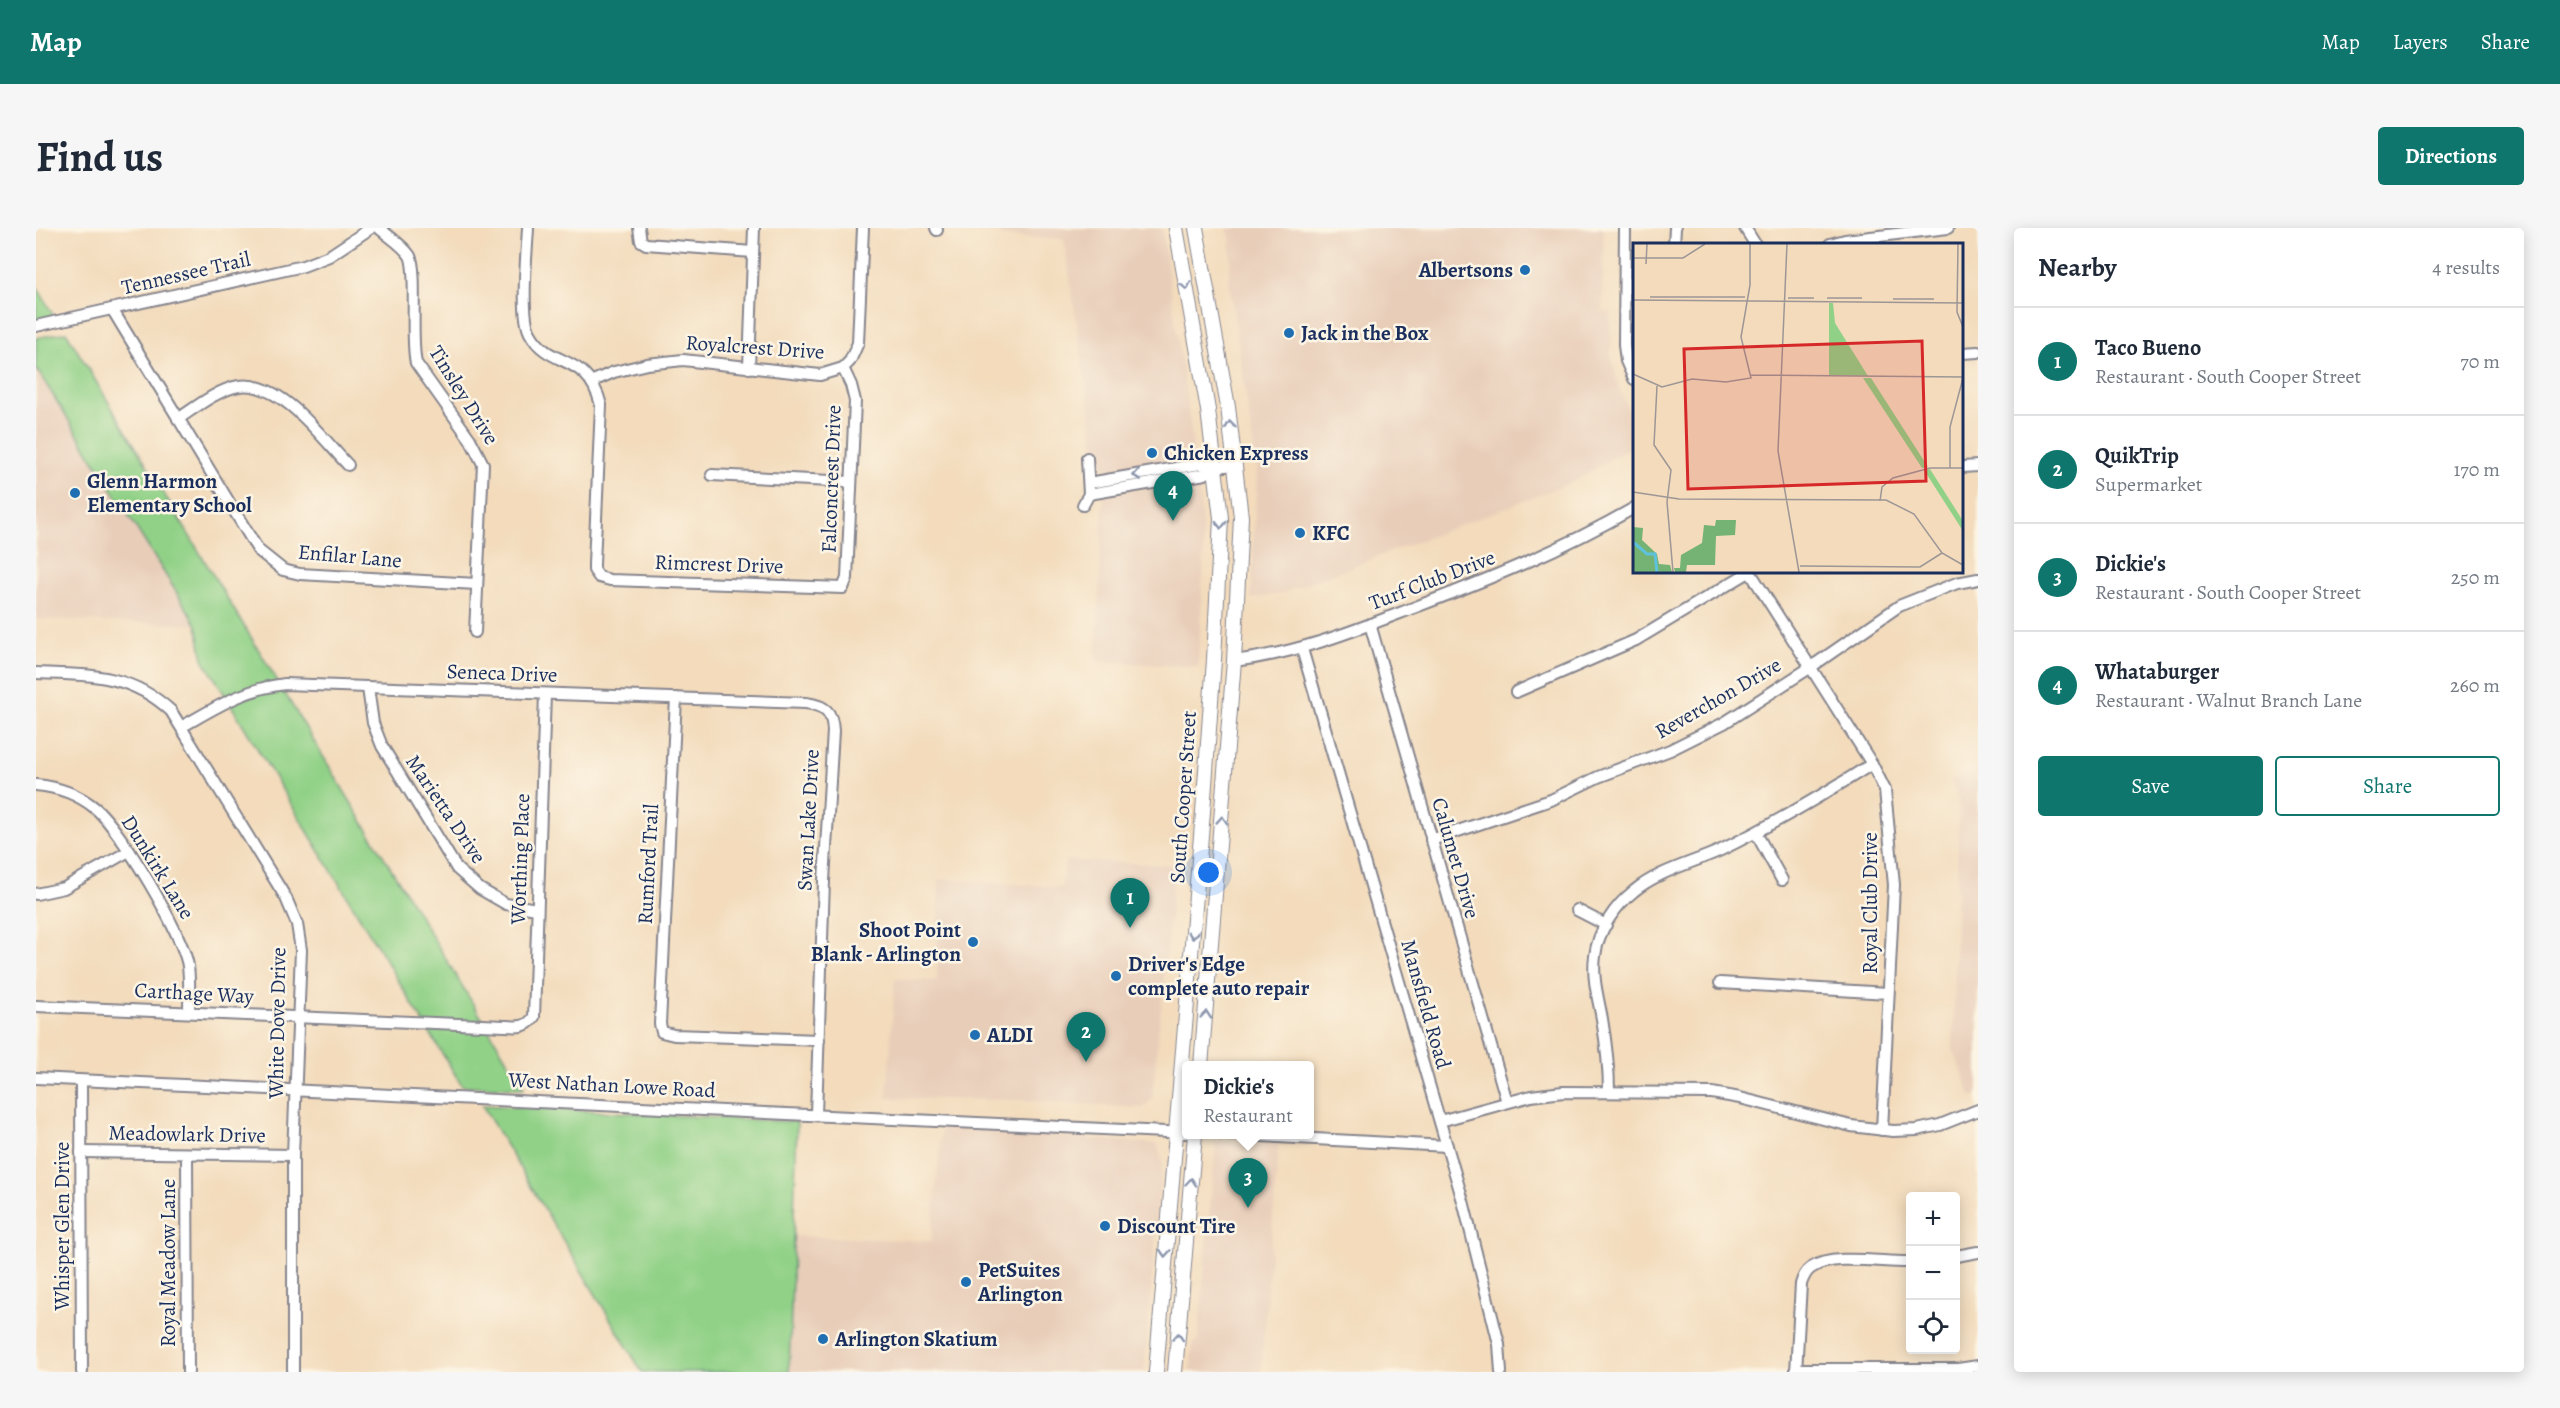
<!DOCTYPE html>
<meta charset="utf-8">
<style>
:root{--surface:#fff;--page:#f6f6f7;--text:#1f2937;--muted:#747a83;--line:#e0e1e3;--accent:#0f766e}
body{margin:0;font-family:Alegreya,serif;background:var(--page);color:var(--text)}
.controls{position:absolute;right:18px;bottom:18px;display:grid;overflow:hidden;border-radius:6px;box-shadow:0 3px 15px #0003}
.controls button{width:54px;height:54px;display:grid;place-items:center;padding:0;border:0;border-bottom:2px solid var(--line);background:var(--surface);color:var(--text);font:30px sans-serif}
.you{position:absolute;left:1173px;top:645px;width:21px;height:21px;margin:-15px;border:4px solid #fff;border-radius:50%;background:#1a73e8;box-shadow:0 0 0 9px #1a73e833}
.badge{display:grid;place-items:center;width:39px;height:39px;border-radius:50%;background:var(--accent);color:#fff;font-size:20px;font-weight:700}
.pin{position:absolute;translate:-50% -50px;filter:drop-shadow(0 2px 3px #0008)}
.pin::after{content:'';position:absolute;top:32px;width:21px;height:18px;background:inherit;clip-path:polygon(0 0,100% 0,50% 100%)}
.popup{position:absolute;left:1146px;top:833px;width:132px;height:78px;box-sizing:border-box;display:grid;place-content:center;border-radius:6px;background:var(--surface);filter:drop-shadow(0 2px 4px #0005);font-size:20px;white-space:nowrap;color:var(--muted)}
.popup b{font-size:22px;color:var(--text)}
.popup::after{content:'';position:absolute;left:50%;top:100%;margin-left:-12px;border:12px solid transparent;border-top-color:var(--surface)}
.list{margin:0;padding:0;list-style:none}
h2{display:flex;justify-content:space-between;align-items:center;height:78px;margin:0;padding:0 24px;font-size:26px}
h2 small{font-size:20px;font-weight:400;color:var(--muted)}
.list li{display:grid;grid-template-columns:39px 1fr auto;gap:18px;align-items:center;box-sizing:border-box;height:108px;padding:0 24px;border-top:2px solid var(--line)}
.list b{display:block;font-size:22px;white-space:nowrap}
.list p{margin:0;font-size:20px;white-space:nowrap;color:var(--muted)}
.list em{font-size:20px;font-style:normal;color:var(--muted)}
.actions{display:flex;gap:12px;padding:18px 24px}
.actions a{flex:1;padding:14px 0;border:2px solid var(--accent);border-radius:6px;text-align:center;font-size:21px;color:var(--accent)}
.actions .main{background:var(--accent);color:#fff}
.icon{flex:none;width:33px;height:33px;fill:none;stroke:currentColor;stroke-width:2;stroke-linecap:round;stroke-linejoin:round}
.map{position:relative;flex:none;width:1942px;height:1144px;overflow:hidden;border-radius:6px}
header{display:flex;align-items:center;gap:36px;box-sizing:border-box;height:84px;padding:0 30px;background:var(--accent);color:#fff}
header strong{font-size:28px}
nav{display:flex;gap:33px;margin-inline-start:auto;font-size:21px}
.intro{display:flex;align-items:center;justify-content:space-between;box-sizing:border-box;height:144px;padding:0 36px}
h1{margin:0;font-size:42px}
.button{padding:15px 27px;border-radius:6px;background:var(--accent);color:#fff;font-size:21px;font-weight:700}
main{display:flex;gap:36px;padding:0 36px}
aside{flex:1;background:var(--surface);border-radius:6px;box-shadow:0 3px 15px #0003}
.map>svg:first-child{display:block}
.built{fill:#e8ceb9}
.green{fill:#91d187;stroke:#568072;stroke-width:1.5}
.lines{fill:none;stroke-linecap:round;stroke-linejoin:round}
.minor-casing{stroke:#87858d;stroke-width:14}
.major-casing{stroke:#87858d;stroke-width:16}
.minor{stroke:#fff;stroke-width:10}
.major{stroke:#fff;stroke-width:14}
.oneway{stroke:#8d97ae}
.poi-dot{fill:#1f6fb2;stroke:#fcf5e5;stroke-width:2}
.labels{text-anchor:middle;stroke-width:5;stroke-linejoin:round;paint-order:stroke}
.poi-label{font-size:21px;font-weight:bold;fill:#1b2f5e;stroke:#fcf5e5;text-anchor:start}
.street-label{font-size:21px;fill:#1b2f5e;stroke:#fcf5e5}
.inset-river{fill:none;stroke:#5ec2dc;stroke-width:3}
.inset-road{fill:none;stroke:#9d9696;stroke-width:1.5}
.view{fill:#d62828;fill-opacity:0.15;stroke:#d62828;stroke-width:3}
.inset-edge{fill:none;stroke:#1b2f5e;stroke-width:3}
</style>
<header>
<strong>Map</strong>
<nav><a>Map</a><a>Layers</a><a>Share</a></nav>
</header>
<div class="intro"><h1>Find us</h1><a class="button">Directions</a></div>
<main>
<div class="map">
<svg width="1942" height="1144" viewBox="0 0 1942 1144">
<rect width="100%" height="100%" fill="#fcf5e5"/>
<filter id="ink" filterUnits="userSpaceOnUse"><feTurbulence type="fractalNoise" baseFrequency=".0167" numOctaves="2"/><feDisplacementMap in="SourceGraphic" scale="12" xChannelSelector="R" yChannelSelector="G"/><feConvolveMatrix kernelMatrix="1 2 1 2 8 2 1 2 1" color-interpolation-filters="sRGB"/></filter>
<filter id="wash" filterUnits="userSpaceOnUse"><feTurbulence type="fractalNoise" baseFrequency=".008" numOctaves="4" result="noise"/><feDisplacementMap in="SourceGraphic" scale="24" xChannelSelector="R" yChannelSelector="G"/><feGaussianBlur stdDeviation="1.35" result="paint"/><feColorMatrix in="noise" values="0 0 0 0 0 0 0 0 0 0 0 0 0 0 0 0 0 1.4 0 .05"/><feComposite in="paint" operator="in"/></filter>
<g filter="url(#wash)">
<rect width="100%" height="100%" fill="#f3dbbc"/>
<g class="built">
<polygon points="966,0 1126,0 1163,260 1168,326 1162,439 1060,433 1067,270 1028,11 965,8"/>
<polygon points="1191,0 1568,0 1566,83 1575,84 1575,128 1584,164 1598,191 1598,217 1537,254 1244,366 1215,371 1221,241 1193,54 1195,14"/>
<polygon points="0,140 161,397 0,391"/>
<polygon points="1942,542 1942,867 1936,869 1917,821 1923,571 1915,552"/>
<polygon points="1029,632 1139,637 1116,871 1107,880 982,872 851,870 859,751 901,753 903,651 1026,659"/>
<polygon points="906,898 1122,916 1126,934 1108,1144 753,1144 758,1008 895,1013"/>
<polygon points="1180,913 1243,915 1225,1144 1154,1144 1157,1114 1162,1114"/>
</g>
<g class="green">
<polygon points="0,57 16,85 17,89 0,92"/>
<polygon points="30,104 488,860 426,858 167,431 161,397 0,140 0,110"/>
<polygon points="446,877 761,894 753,1144 606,1144"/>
</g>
</g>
<g filter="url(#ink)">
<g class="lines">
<defs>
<g id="minor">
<path d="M 343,0 C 352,8 367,17 374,28 C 382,43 374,110 380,135 L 434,211 L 447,236 L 439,404"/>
<path d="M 492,0 C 491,23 484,87 494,105 C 514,142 551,123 565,177 L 558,336 L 558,342 L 563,349 L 574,352 L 807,360 L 811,350 L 819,173 L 815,157 L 807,140"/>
<polyline points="603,0 605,13 610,16 717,24"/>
<polyline points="900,0 901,2"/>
<polyline points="1589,0 1588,117 1590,133 1598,151"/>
<polyline points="1709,0 1719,16"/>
<polyline points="1638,16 1639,0"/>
<polyline points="1794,16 1809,12 1912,0"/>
<polyline points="76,81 222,322 247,342 264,346 441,356"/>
<polyline points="0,98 267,38 293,28 335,0"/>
<polyline points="1926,125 1942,124"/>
<polyline points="713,140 718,0"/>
<polyline points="557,153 578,144 611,136 647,132 784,147 807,140 814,133 822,115 827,0"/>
<path d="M 142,191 C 160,179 181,162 203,158 C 245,152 286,210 312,237"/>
<polyline points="1926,239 1942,238"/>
<polyline points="676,247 815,254"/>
<polyline points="1053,255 1164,236 1179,239 1199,237"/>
<polyline points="1053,266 1169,246 1179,239"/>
<polyline points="1047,277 1053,266 1051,230"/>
<polyline points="1714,344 1836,536 1849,562 1858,657 1846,902"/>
<polyline points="1334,396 1471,874"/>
<polyline points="1266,421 1427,973 1463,1116 1465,1144"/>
<path d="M 1198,433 C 1263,425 1317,403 1377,380 C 1456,350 1525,322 1598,280"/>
<path d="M 0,445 C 53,447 94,445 135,483 L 250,670 L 261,696 L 265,722 L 257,927 L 257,1144"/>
<polyline points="332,460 337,495 346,518 421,641 444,661 470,676 501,681"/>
<polyline points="1480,464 1600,412 1713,344"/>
<polyline points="640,470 624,796 626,804 638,807 783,812"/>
<path d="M 147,498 C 182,478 208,461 249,456 L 770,475 C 790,478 796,483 797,503 L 788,653 L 780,886"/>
<path d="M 0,557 C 22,559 42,566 59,580 C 84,600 147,706 152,738 C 154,753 153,769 153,784"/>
<polyline points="1720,605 1746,652"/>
<polyline points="1395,612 1515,572 1562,549 1634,522 1688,495 1775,439 1863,378 1921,355 1942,351"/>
<polyline points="0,666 28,660 93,623"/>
<polyline points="1541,682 1570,697"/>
<polyline points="1684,755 1852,765"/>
<path d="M 0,778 L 469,798 C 482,799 490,800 498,789 L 509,466"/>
<polyline points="0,850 1150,905"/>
<polyline points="45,853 46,1144"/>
<path d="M 1573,863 C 1573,839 1570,815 1566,791 C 1562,769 1556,750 1559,728 C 1562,702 1579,678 1598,663 C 1622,643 1657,635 1685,622 C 1738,596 1787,567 1836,536"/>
<polyline points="1404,893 1495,868 1527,864 1676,865 1704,870 1815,898 1857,903 1881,902 1904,897 1942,882"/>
<polyline points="1187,906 1411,918"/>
<polyline points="45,924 257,927"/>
<polyline points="151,926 152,1144"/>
<polyline points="1920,1028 1942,1024"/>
<polyline points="1760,1141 1922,1141 1942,1138"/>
<path d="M 1760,1144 L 1765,1056 C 1767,1050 1769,1044 1775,1040 C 1797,1025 1848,1035 1874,1034"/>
</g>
<g id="major">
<polyline points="1160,0 1192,179 1205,289 1198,433 1165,838"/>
<polyline points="1120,1144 1167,584 1178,432 1185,290 1172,182 1140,0"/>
<polyline points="1139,1144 1159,906"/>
</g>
</defs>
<use href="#minor" class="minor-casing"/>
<use href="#major" class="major-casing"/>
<use href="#minor" class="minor"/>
<use href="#major" class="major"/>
</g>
<defs><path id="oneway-chevron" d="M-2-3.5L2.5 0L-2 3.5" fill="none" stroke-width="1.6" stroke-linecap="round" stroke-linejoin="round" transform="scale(1.5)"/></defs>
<g class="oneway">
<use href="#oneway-chevron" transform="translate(1150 58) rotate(80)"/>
<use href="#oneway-chevron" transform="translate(1194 197) rotate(-97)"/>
<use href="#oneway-chevron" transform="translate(1101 247) rotate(170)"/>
<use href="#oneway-chevron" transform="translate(1185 297) rotate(90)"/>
<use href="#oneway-chevron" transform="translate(1186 592) rotate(-86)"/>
<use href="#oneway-chevron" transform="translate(1157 707) rotate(94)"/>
<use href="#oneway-chevron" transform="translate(1170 787) rotate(-85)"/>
<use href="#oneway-chevron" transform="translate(1155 954) rotate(-85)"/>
<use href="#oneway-chevron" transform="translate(1129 1025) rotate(94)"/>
<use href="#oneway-chevron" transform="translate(1142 1109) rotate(-86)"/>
</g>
</g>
<g class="poi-dot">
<circle cx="1489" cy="42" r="6"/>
<circle cx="1253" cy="105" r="6"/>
<circle cx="1116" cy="225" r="6"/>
<circle cx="39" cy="265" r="6"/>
<circle cx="1264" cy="305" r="6"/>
<circle cx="937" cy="714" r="6"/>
<circle cx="1080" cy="748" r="6"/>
<circle cx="939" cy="807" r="6"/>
<circle cx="1069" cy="998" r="6"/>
<circle cx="930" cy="1054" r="6"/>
<circle cx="787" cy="1111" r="6"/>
</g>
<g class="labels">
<g class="poi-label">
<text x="1477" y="49" text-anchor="end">Albertsons</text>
<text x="1265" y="112">Jack in the Box</text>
<text x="1128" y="232">Chicken Express</text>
<text x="51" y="260">Glenn Harmon<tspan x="51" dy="24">Elementary School</tspan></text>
<text x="1276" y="312">KFC</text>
<text x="925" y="709" text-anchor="end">Shoot Point<tspan x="925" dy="24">Blank - Arlington</tspan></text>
<text x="1092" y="743">Driver's Edge<tspan x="1092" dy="24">complete auto repair</tspan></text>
<text x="951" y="814">ALDI</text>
<text x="1081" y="1005">Discount Tire</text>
<text x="942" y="1049">PetSuites<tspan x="942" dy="24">Arlington</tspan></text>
<text x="799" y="1118">Arlington Skatium</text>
</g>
<g class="street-label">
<text transform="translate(150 45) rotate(-13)" y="7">Tennessee Trail</text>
<text transform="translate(719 119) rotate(4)" y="7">Royalcrest Drive</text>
<text transform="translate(428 167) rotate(58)" y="7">Tinsley Drive</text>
<text transform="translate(795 251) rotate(-88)" y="7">Falconcrest Drive</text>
<text transform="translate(314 328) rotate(5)" y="7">Enfilar Lane</text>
<text transform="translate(683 336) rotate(2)" y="7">Rimcrest Drive</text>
<text transform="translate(1396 352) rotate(-21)" y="7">Turf Club Drive</text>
<text transform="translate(466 445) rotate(2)" y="7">Seneca Drive</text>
<text transform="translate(1682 470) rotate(-30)" y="7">Reverchon Drive</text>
<text transform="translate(1147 569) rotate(-86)" y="7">South Cooper Street</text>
<text transform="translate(410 581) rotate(56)" y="7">Marietta Drive</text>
<text transform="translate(772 592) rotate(-87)" y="7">Swan Lake Drive</text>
<text transform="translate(1420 630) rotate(74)" y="7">Calumet Drive</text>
<text transform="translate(484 631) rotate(-88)" y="7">Worthing Place</text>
<text transform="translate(612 636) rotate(-87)" y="7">Rumford Trail</text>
<text transform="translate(122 639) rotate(58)" y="7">Dunkirk Lane</text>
<text transform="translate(1834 675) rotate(-90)" y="7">Royal Club Drive</text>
<text transform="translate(158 765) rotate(3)" y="7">Carthage Way</text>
<text transform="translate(1390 776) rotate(74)" y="7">Mansfield Road</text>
<text transform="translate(241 795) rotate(-89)" y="7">White Dove Drive</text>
<text transform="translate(576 857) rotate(3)" y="7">West Nathan Lowe Road</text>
<text transform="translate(151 906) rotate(1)" y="7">Meadowlark Drive</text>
<text transform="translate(26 998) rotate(-90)" y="7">Whisper Glen Drive</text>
<text transform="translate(132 1035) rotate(-90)" y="7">Royal Meadow Lane</text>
</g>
</g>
<g transform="translate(1597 15)">
<rect width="330" height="330" fill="#f3dbbc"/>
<path d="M 196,60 L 200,60 L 202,80 L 235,133 L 196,132 ZM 230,135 L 238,135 L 295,224 L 289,225 ZM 297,226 L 330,278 L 330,288 L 291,227 Z" fill="#91d187"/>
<path d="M 83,277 L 103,277 L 102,292 L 83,293 L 82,322 L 54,322 L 53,329 L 42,329 L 41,325 L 47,325 L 48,312 L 69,300 L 71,282 L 82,283 ZM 0,284 L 10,285 L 9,297 L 24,311 L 26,321 L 37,322 L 39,329 L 0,329 Z" fill="#74b374"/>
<path class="inset-river" d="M 0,299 L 14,311 L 22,311 L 24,329"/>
<path class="inset-road" d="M 154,1 L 145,208 L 166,329M 325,1 L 324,69 L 330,84M 0,15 L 50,15 L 72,1M 13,21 L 14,1M 17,54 L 112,54M 155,55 L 181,55M 194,55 L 229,55M 260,56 L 301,56M 0,57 L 330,60M 0,131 L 29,144 L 59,136 L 93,139 L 118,135 L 108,94 L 117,42 L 117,1M 117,132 L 330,134M 24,143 L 21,202 L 38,227 L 34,259 L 40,329M 317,225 L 317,184 L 330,135M 0,249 L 46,256 L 253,257 L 281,271 L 309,310 L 330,322M 247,258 L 249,244 L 260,235 L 297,225 L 330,225M 167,323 L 287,324 L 309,310"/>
<path class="view" d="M 289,98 L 293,238 L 55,246 L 51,106 Z"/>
<rect width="330" height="330" class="inset-edge"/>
</g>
</svg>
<div class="controls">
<button>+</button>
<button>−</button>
<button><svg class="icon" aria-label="locate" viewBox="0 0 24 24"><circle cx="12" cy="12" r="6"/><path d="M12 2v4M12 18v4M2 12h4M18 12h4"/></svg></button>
</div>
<div class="you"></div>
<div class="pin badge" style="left:1094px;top:700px">1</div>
<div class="pin badge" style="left:1050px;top:834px">2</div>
<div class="pin badge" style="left:1212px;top:980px">3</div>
<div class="popup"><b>Dickie's</b>Restaurant</div>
<div class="pin badge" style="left:1137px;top:293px">4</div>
</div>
<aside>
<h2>Nearby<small>4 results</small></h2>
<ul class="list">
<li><span class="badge">1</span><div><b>Taco Bueno</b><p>Restaurant · South Cooper Street</p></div><em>70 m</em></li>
<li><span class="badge">2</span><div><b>QuikTrip</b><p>Supermarket</p></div><em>170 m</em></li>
<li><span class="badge">3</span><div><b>Dickie's</b><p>Restaurant · South Cooper Street</p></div><em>250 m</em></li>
<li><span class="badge">4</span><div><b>Whataburger</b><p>Restaurant · Walnut Branch Lane</p></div><em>260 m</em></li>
</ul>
<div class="actions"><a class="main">Save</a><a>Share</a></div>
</aside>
</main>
